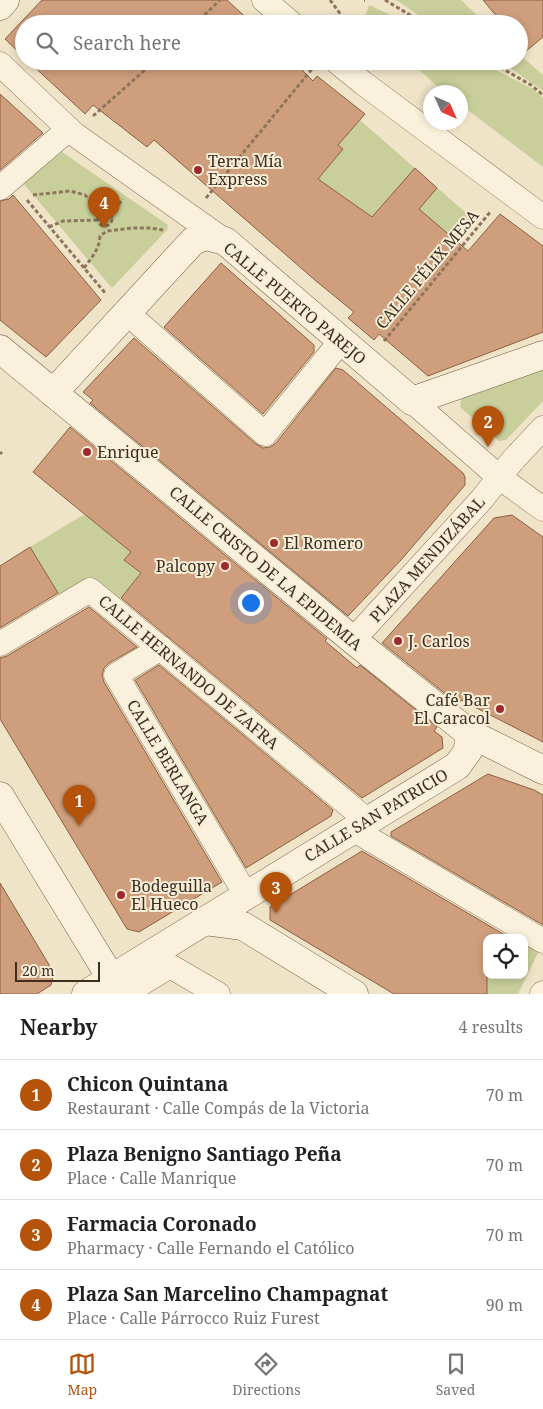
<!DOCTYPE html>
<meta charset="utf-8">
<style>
:root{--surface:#fff;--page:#f2f2f2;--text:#202124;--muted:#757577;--line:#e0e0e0;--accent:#b45309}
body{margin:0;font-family:"Noto Serif",serif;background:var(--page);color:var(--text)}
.controls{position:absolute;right:15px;bottom:15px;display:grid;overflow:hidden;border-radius:10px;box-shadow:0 2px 8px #0003}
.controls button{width:45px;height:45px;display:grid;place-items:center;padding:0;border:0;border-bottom:1px solid var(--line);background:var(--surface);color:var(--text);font:25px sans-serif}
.compass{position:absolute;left:423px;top:85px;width:45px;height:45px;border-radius:50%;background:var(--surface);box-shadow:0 2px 8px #0003;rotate:135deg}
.scale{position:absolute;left:15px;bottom:12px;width:85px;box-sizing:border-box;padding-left:5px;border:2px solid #3d2e20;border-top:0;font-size:14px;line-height:18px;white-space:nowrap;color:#3d2e20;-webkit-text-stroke:4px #f7eed8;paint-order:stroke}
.you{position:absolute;left:250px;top:602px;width:18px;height:18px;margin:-12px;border:4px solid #fff;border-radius:50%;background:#1a73e8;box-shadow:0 0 0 8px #1a73e833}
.badge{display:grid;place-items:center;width:32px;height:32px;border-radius:50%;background:var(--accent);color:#fff;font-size:16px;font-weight:700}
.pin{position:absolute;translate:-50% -41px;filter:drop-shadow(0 1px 2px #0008)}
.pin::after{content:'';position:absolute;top:26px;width:18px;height:15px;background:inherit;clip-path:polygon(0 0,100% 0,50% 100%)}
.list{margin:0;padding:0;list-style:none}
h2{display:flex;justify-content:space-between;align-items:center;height:65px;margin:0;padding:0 20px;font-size:21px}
h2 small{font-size:16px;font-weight:400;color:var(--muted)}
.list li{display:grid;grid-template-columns:32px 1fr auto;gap:15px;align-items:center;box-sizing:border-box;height:70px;padding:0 20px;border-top:1px solid var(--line)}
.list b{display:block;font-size:19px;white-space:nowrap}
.list p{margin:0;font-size:16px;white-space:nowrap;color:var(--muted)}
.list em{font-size:16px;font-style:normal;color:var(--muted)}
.icon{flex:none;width:28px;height:28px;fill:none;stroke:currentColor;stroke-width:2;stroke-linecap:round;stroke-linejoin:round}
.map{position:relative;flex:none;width:543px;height:994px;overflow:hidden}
.search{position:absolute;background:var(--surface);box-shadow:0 2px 8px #0003;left:15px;right:15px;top:15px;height:55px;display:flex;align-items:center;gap:12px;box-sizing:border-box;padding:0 18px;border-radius:28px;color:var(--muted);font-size:19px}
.sheet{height:345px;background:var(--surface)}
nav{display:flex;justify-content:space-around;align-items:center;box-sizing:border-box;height:70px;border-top:1px solid var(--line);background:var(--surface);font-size:14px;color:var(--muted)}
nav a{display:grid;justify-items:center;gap:2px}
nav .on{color:var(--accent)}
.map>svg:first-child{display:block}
.green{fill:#c9cf9b}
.building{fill:#cf9f7d;stroke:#8d5f41}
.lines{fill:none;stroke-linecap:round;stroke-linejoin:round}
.street-casing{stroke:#8d765c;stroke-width:25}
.secondary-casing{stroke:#6f573f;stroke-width:29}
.path{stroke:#8d765c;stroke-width:3;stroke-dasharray:4 2.5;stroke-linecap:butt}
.street{stroke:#faf1dc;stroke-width:24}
.secondary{stroke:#faf1dc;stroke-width:28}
.poi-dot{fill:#9e2a2b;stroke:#f7eed8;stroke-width:2}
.labels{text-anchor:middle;stroke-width:4;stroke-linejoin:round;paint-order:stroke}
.poi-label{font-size:16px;fill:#3d2e20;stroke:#f7eed8;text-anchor:start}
.street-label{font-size:16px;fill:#3d2e20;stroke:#f7eed8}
</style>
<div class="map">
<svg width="543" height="994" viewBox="0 0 543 994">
<rect width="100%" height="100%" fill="#f0e4c8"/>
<g class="green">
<polygon points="396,0 461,0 486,24 432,24"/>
<polygon points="369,5 410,24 367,24 364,20"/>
<polygon points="519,54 543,75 543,91 500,61 519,61"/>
<polygon points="410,61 478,61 533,89 543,98 543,167 461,105 460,92 443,92"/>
<polygon points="317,76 365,114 360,120 473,219 374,340 348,318 353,312 276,245"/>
<polygon points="62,152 168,225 167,230 112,288 23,183"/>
<polygon points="543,368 543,401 506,440 499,441 460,407 461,399"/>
<polygon points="85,514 131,552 124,560 141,574 119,600 93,578 60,597 30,547"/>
<polygon points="524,943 539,951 518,994 463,994 487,975 524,975"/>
</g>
<g class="building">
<polygon points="42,0 227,0 253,24 24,24 24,57 5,39"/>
<polygon points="483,0 543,0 543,37 519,57 519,24 503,24"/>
<polygon points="28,61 293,61 313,81 317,76 365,114 338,145 343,149 318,179 372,217 415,168 437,188 419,209 468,251 500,214 543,246 543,332 428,376 379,334 374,340 348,318 354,312 316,281 154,140 147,147 93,105 85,114"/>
<polygon points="0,94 43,133 0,170"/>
<polygon points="13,195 101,300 46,357 0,320 0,201 9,199"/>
<polygon points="221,263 314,345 314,352 263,414 164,327"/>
<polygon points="134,338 256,444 263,448 270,447 276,443 336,368 343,370 463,473 465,477 465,485 401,560 348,616 90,403 93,400 83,392"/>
<polygon points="70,427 327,639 325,641 357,668 360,665 437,727 434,731 442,737 443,748 362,798 121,598 141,573 124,560 131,552 33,472"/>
<polygon points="512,515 543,537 543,742 461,700 458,704 382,643 494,518"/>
<polygon points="30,547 58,593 0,628 0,566"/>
<polygon points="89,607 137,647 109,663 104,668 102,675 104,682 222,882 139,932 127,929 0,719 0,658 7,656"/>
<polygon points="159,665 333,810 331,816 246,868 135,680"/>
<polygon points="488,774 534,790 543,795 543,925 391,836 391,832"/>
<polygon points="362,851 510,938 487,938 487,994 394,994 270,920 270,907"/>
<polygon points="0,883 54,973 51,985 37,994 0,994"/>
</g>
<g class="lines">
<defs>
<g id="street">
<polyline points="264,0 292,24"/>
<polyline points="336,61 363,83 543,217"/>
<polyline points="0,64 74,134 225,241"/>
<polyline points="0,188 69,129"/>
<polyline points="127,313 265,434 341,341"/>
<polyline points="412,401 499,477 543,509"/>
<polyline points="353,640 482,499 513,460 543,428"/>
<polyline points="0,644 90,590 368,821"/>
<polyline points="161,648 116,675 246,895"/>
<polyline points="354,830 543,941"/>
<polyline points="124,994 170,966 218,994"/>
<polyline points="542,994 543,993"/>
</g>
<g id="secondary">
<polyline points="0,6 5,0"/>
<polyline points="0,349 353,640 469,733 543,770"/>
<polyline points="53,393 193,241 206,236 225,241 412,401 543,355"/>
<polyline points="0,796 111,978"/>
<polyline points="205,921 243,926 354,994"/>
<polyline points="86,994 457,766 468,751 469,733"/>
</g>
</defs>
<use href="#street" class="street-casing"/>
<use href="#secondary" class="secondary-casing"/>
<g class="path">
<polyline points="330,0 347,23"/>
<polyline points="364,0 365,0"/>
<polyline points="385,0 425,24"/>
<polyline points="195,24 220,0"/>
<polyline points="489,61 531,85 543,95"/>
<polyline points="93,116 155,61"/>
<polyline points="33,195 70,191 85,195 102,212"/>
<polyline points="206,198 312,69"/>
<polyline points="27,200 106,294"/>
<circle cx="105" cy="219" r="7"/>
<polyline points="110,214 123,199"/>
<polyline points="49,227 63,221 98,220"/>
<path d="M 84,268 C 92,257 99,250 100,236 L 107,231 L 132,228 L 150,228 L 163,230"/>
<polyline points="384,341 491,211"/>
<polyline points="0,454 2,452"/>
</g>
<use href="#street" class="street"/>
<use href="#secondary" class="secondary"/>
</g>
<g class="poi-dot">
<circle cx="198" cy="170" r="5"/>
<circle cx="87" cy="452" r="5"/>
<circle cx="274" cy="543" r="5"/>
<circle cx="225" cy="566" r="5"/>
<circle cx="398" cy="641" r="5"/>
<circle cx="500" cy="709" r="5"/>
<circle cx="121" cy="895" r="5"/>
</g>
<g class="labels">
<g class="poi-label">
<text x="208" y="167">Terra Mía<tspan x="208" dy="18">Express</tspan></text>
<text x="97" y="458">Enrique</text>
<text x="284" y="549">El Romero</text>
<text x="215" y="572" text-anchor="end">Palcopy</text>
<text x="408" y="647">J. Carlos</text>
<text x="490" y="706" text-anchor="end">Café Bar<tspan x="490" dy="18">El Caracol</tspan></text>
<text x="131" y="892">Bodeguilla<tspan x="131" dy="18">El Hueco</tspan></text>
</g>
<g class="street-label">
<text transform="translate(427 269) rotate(-50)" y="6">CALLE FÉLIX MESA</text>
<text transform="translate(295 303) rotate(40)" y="6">CALLE PUERTO PAREJO</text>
<text transform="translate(427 559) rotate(-48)" y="6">PLAZA MENDIZÁBAL</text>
<text transform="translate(266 568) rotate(40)" y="6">CALLE CRISTO DE LA EPIDEMIA</text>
<text transform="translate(189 672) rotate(40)" y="6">CALLE HERNANDO DE ZAFRA</text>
<text transform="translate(168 762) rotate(59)" y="6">CALLE BERLANGA</text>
<text transform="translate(376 815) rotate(-31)" y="6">CALLE SAN PATRICIO</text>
</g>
</g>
</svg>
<div class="controls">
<button><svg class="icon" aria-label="locate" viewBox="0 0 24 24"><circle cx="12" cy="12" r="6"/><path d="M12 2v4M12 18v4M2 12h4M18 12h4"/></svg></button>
</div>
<svg class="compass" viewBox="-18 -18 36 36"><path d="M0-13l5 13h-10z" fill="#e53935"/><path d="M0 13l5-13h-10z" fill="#757577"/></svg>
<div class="scale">20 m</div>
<div class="you"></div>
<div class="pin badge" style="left:79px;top:826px">1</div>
<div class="pin badge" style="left:488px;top:447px">2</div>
<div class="pin badge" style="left:276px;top:913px">3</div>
<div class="pin badge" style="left:104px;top:228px">4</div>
<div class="search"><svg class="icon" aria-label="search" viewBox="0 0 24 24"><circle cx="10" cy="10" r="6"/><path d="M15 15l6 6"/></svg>Search here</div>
</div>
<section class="sheet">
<h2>Nearby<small>4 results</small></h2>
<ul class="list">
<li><span class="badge">1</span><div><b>Chicon Quintana</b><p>Restaurant · Calle Compás de la Victoria</p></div><em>70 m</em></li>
<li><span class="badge">2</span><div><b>Plaza Benigno Santiago Peña</b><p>Place · Calle Manrique</p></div><em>70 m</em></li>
<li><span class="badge">3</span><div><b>Farmacia Coronado</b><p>Pharmacy · Calle Fernando el Católico</p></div><em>70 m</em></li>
<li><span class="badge">4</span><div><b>Plaza San Marcelino Champagnat</b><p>Place · Calle Párrocco Ruiz Furest</p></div><em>90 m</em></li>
</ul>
</section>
<nav>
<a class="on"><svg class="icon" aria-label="map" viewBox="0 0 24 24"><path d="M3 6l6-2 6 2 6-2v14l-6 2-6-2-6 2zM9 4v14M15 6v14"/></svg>Map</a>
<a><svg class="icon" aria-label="directions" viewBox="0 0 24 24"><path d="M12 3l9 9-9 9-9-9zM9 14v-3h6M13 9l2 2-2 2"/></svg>Directions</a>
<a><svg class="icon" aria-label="saved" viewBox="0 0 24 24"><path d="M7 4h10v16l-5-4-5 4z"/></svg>Saved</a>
</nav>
